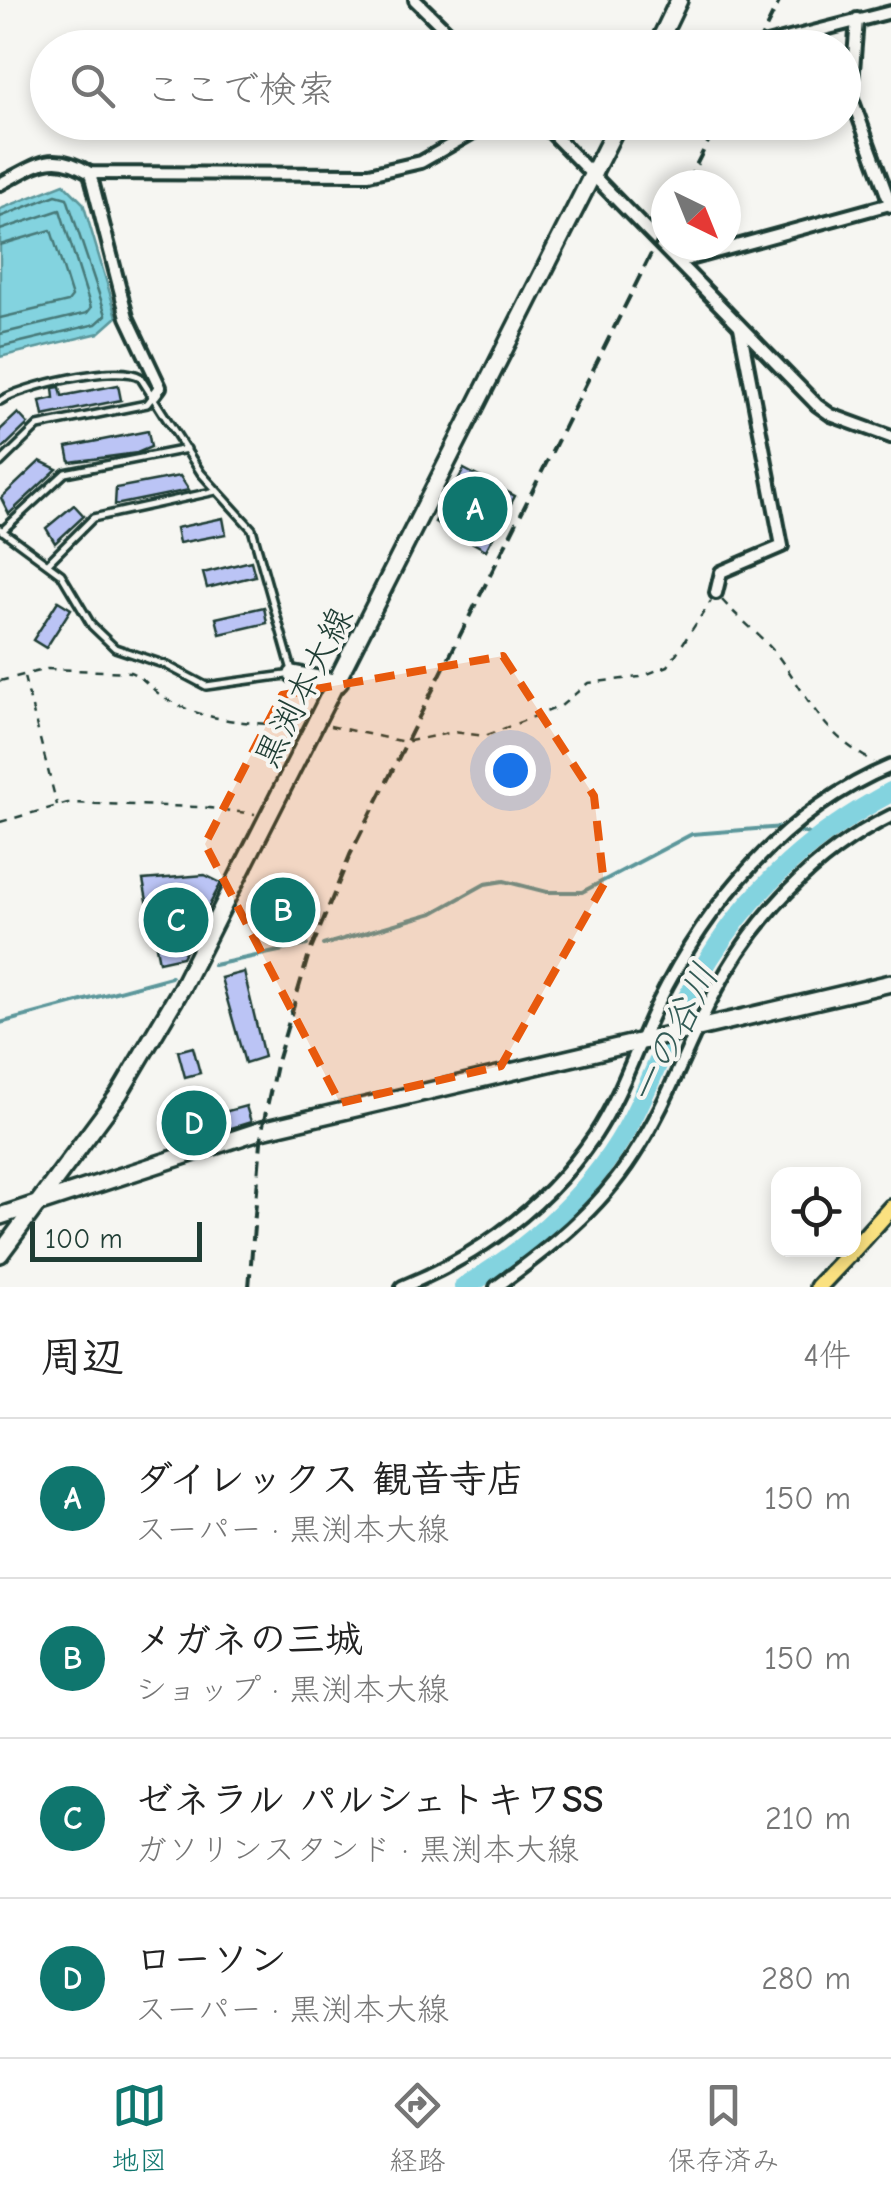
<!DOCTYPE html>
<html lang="ja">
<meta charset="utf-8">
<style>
:root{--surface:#fff;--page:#f6f6f6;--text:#222;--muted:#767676;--line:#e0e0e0;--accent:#0f766e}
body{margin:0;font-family:"Comic Neue","Klee One",sans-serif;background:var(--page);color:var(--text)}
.controls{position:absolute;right:30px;bottom:30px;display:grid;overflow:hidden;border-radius:20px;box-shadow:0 5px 15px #0003}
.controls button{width:90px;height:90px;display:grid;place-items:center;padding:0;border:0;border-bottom:2px solid var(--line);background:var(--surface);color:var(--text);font:50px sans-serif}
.compass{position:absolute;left:651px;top:170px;width:90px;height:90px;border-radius:50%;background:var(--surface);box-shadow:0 5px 15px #0003;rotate:137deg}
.scale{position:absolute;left:30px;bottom:25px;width:172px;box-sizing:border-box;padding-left:10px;border:5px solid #1f3d34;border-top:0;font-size:28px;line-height:35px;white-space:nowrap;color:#1f3d34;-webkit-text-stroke:8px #f6f6f2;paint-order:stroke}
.you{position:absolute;left:510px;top:770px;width:35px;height:35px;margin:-25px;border:8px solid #fff;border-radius:50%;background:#1a73e8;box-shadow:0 0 0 15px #1a73e833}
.badge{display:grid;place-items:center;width:65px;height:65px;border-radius:50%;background:var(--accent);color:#fff;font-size:32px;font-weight:700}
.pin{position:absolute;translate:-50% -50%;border:5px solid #fff;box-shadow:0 2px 10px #0006}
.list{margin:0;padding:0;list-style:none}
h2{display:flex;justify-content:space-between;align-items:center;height:130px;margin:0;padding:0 40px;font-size:42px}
h2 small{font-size:32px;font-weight:400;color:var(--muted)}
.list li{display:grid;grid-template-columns:65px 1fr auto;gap:30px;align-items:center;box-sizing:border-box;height:160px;padding:0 40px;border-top:2px solid var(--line)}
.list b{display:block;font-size:38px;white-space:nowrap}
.list p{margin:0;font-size:32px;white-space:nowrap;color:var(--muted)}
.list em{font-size:32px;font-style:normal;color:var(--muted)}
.icon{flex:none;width:55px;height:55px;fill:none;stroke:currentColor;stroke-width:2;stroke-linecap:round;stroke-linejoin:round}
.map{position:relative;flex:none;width:891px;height:1287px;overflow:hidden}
.search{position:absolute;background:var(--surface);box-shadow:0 5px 15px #0003;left:30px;right:30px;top:30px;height:110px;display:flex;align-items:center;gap:25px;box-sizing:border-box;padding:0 35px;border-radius:55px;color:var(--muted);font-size:38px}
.sheet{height:770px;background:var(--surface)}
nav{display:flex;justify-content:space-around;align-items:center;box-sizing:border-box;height:140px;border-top:2px solid var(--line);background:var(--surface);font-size:28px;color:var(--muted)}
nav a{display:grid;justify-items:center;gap:5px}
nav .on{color:var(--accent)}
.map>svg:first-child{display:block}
.water{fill:#83d3df;stroke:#5b979b;stroke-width:2.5}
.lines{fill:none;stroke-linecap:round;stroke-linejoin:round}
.shore{stroke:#477978;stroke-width:2.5}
.stream{stroke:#5b979b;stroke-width:4}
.river{stroke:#83d3df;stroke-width:20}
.building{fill:#bbc4f5;stroke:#1f3d34;stroke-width:2.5}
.lane-casing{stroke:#1f3d34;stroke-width:12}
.street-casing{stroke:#1f3d34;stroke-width:18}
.secondary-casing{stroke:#1f3d34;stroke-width:22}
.primary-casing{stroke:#1f3d34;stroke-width:22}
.path{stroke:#1f3d34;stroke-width:2.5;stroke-dasharray:8 8;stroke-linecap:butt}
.lane{stroke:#f6f6f2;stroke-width:5}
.street{stroke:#f6f6f2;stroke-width:10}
.secondary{stroke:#f6f6f2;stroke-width:15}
.primary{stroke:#fae180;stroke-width:15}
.rail{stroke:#1f3d34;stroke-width:4;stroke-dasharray:15 8;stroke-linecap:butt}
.marked{fill:#e8590c;fill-opacity:0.2;stroke:#e8590c;stroke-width:8;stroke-dasharray:20 12;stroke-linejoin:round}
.labels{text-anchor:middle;stroke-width:8;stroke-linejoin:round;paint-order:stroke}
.street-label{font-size:35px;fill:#1f3d34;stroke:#f6f6f2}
.water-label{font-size:38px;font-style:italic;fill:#335b56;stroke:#f6f6f2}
</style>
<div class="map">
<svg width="891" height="1287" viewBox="0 0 891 1287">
<rect width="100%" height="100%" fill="#f6f6f2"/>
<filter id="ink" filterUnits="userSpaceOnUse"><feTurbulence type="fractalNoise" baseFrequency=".01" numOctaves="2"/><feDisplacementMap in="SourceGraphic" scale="20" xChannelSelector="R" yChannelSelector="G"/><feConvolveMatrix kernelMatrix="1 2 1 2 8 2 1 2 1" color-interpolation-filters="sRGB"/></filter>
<g filter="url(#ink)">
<polygon class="water" points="64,184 83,203 117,317 99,333 0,357 0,209"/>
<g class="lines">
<g class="shore">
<polyline points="0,217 56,195 67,198 106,315 96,324 0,347"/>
<polyline points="0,230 60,210 91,308 87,313 0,334"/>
<polyline points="0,245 51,230 72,297 68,302 0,318"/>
</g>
<g class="stream">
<polyline points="323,945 433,913 485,884 504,881 547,892 582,892 692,834 783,827 816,836"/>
<polyline points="214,965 307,945"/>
<polyline points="0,1023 171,977"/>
</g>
<path class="river" d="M 464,1287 C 533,1247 597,1188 633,1117 C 659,1065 678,1009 709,959 C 755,885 815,833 891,792"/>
</g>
<g class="building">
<polygon points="118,385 121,400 43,416 40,401 54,398 53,388 60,387 62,396"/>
<polygon points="18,413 28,424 0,451 0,430"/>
<polygon points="148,431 151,447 137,453 70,462 67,447"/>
<polygon points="40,461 57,469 9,514 1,498"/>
<polygon points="464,469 515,496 486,550 435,522"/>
<polygon points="180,476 189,490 115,505 116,488"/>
<polygon points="74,505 84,516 55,543 46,528"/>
<polygon points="223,518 226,534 179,543 176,528"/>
<polygon points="251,561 255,576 207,588 203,573"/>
<polygon points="58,601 71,609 46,648 33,640"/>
<polygon points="264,607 267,623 220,634 216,618"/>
<polygon points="205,875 221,883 182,957 159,962 143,880"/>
<polygon points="284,887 300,895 282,933 266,925"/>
<polygon points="244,972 264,1057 245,1063 221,978"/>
<polygon points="193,1047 200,1073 185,1077 178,1051"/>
<polygon points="193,1106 210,1118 195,1140 177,1128"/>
<polygon points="246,1106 251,1122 225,1130 220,1113"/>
</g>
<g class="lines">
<defs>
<g id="lane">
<path d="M 0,401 C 21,386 120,363 140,377 L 201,473 L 252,529 L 293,674 L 206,686 L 166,665 L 115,648 L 92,626 L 61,574 L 0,529"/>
<polyline points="0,463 38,426 147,404 154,395"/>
<polyline points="2,531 65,473 187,449"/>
<polyline points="48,563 93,518 216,491"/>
</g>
<g id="street">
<polyline points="415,0 464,48"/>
<polyline points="857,19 851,96 891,206"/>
<polyline points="751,48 891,12"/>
<polyline points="541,122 817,405 831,415 891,437"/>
<polyline points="90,173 127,317 160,387 154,395"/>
<path d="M 0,184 C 37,165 52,149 90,173 L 369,174 L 421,162 L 491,122"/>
<polyline points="678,262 890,204"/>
<polyline points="716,593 721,572 782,546 740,327"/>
<path d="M 402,1287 C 481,1255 547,1206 595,1135 C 622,1094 636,1048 657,1005 C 707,904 785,810 891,766"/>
<path d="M 496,1287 C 548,1249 598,1211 633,1156 C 666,1106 685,1051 712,998 C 751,921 813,854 891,816"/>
</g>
<g id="secondary">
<polyline points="656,48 679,0"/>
<polyline points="293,674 339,683"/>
<polyline points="0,1216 262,1130 891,983"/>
<polyline points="0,1254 119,1094 181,989 619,122"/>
</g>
<g id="primary">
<polyline points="854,1249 891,1208"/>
<polyline points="818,1287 853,1250"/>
</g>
</defs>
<use href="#lane" class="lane-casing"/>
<use href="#street" class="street-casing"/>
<use href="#secondary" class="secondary-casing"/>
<use href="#primary" class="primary-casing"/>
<g class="path">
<path d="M 722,600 C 739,619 760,634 777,655 C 812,701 819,732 874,762"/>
<polyline points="24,677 57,805"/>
<path d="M 0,681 L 47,669 L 130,672 C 146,678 153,692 168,700 C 208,723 255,723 300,726"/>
<polyline points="330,726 405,742 454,732 485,736 561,706 588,683 640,677 668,666 711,601"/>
<polyline points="0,822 68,803 201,807 255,814"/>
</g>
<use href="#lane" class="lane"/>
<use href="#street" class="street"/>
<use href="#secondary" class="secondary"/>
<use href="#primary" class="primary"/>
<g class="rail">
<polyline points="756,48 780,0"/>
<polyline points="686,185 718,122"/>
<polyline points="249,1287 262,1130 276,1065 308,957 350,855 666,224"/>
</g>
</g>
</g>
<path class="marked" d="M 503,656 L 594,796 L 604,884 L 501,1066 L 340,1103 L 205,844 L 282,695 Z"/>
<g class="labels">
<g class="street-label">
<text transform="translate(303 687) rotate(-63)" y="12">黒渕本大線</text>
</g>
<g class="water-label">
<text transform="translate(673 1034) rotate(-63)" y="13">一の谷川</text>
</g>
</g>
</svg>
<div class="controls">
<button><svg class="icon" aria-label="locate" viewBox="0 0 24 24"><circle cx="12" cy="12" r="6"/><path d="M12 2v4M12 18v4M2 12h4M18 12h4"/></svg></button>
</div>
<svg class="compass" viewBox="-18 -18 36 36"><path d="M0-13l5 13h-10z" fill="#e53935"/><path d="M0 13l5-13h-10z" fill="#767676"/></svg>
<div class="scale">100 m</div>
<div class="you"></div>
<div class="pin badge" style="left:475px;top:509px">A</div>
<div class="pin badge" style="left:283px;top:910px">B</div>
<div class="pin badge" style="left:176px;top:920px">C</div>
<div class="pin badge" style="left:194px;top:1123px">D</div>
<div class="search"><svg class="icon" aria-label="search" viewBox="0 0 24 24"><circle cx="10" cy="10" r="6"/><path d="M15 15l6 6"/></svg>ここで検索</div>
</div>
<section class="sheet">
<h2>周辺<small>4件</small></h2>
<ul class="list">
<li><span class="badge">A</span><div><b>ダイレックス 観音寺店</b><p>スーパー · 黒渕本大線</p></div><em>150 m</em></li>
<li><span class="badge">B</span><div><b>メガネの三城</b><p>ショップ · 黒渕本大線</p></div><em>150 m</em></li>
<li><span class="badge">C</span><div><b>ゼネラル パルシェトキワSS</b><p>ガソリンスタンド · 黒渕本大線</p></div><em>210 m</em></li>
<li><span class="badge">D</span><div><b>ローソン</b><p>スーパー · 黒渕本大線</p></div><em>280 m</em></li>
</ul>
</section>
<nav>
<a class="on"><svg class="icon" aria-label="map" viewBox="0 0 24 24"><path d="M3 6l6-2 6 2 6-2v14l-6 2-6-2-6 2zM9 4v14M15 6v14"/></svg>地図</a>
<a><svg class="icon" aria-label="directions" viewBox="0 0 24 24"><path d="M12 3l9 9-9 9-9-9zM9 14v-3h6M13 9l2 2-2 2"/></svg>経路</a>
<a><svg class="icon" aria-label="saved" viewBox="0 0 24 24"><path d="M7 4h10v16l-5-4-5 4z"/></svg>保存済み</a>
</nav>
